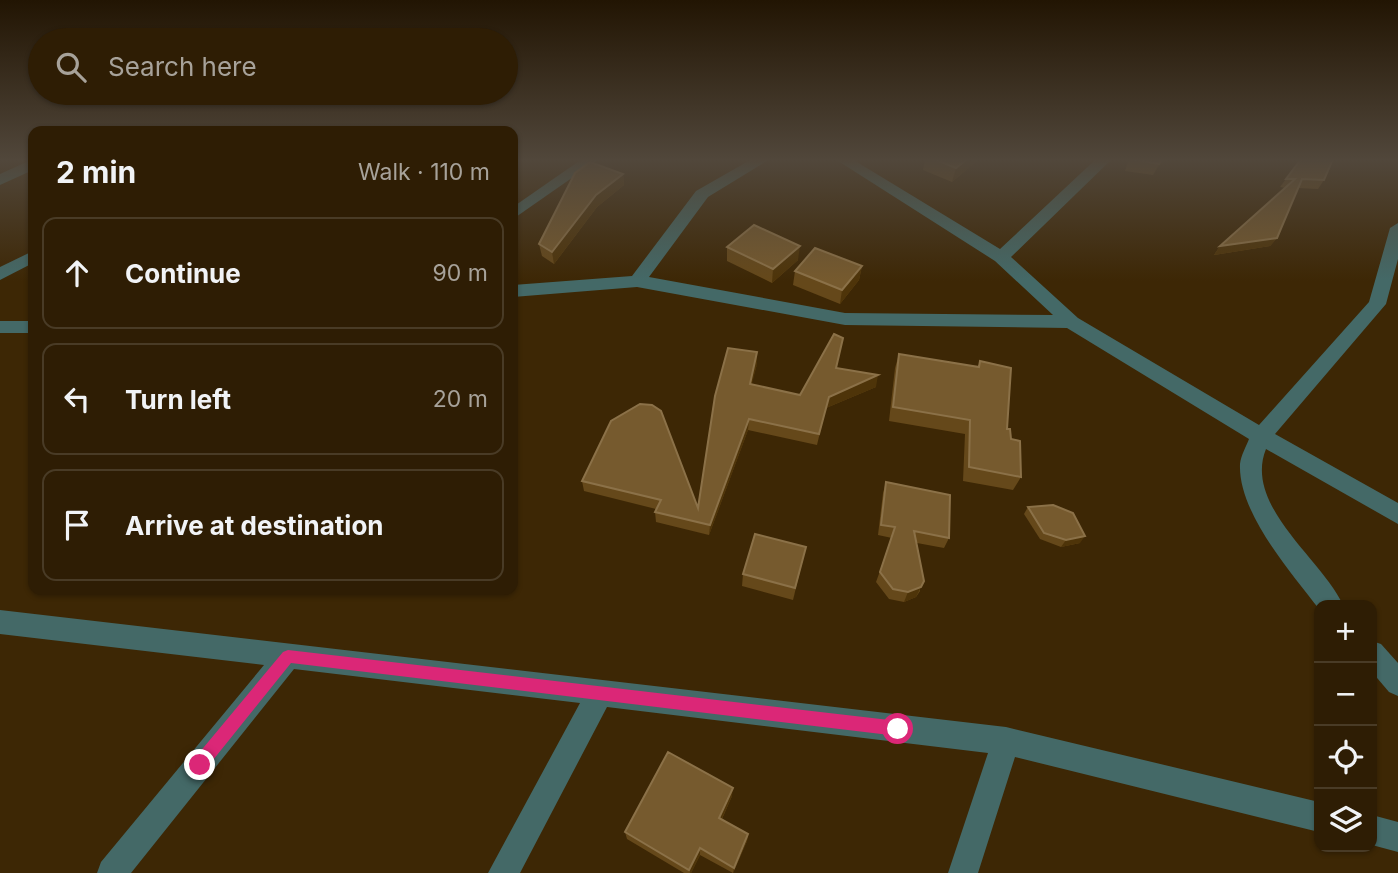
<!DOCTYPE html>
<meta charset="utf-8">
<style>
:root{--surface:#2e1d04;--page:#36260e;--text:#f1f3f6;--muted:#a7a29a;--line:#493b26}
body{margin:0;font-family:Inter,sans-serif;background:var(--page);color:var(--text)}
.controls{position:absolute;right:21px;bottom:21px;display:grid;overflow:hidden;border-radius:14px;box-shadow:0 2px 5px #0004}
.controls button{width:63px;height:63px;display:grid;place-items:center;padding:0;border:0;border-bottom:2px solid var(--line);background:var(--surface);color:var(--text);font:35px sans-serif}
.stop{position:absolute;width:21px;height:21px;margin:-16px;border:5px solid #db2777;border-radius:50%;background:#fff}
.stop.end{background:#db2777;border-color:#fff;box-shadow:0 2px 7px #0008}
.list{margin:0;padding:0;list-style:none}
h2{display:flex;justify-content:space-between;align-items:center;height:91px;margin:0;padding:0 28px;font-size:30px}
h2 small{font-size:23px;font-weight:400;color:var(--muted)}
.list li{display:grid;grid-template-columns:46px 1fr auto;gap:21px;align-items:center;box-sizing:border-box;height:112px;margin:0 14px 14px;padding:0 14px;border:2px solid var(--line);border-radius:14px}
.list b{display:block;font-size:26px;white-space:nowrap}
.list em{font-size:23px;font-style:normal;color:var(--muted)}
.icon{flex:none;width:38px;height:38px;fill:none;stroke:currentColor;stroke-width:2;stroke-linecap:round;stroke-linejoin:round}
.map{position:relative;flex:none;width:1398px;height:873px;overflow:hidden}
.search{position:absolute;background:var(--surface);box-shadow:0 2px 5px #0004;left:28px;top:28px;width:490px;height:77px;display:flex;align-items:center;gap:18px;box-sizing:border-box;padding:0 24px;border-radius:38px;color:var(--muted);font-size:26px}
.panel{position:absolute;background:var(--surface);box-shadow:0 2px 5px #0004;left:28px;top:126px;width:490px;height:469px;border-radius:14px}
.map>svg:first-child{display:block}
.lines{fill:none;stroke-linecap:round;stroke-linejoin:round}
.minor{fill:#446967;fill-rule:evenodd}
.wall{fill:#65481a}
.shaded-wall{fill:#4e3409}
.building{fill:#765a2e;stroke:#8b7148;stroke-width:2}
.route{fill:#db2777}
</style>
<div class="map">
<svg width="1398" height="873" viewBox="0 0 1398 873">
<rect width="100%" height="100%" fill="#3d2705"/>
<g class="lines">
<g class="minor">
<polygon points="33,159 33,170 0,185 0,174"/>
<polygon points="582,159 599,159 513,219 513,207"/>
<path d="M 752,159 L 770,159 L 708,197 L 649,277 L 845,313 L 1053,315 L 995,261 L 835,159 L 852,159 L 1000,249 L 1096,159 L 1112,159 L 1011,257 L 1078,318 L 1259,425 L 1369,302 L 1390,228 L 1398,223 L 1398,259 L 1386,304 L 1275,434 L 1398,503 L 1398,524 L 1266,449 C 1243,506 1323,560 1343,605 L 1319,605 L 1319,609 C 1291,572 1238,513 1240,464 C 1241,455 1246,447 1249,439 L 1067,328 L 845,325 L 637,287 L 513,297 L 513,285 L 632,276 L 696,191 Z"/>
<polygon points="33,251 33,263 0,280 0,267"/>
<rect x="0" y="321" width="33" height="12"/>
<polygon points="0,610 1006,727 1319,802 1319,832 1015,757 978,873 948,873 988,753 607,707 520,873 488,873 580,703 294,669 131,873 97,873 101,862 264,665 0,634"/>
<polygon points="1372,641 1381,644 1398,663 1398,696 1389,692 1372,672"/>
<polygon points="1372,815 1398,822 1398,852 1372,845"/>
</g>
</g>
<g class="wall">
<polygon points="925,159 979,159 952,182 923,170"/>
<polygon points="1129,159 1168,159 1158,167 1153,175 1125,171"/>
<polygon points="623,174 624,185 597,207 554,264 542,256 539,244"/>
<polygon points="1286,179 1324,180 1318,189 1298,188 1277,238 1270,246 1214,255 1220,246 1286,188 1280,187"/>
<polygon points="727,247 798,260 772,283 727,261"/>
<polygon points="862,266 859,280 840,304 793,285 795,271"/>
<polygon points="843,338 836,368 876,387 826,408 817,445 748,430 709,535 656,522 655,512 656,509 584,491 582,481 698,508 757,364 751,385 800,395"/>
<polygon points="899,354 978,367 980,361 1007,429 1021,477 1013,490 963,481 965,434 889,421 895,368"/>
<polygon points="886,482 949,538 944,548 917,543 920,591 916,597 904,602 889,599 876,582 892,538 878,535 883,493"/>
<polygon points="1028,507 1080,543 1061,547 1040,539 1024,514"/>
<polygon points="806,547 793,600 742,586 743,574"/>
<polygon points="732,796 722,819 748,834 747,841 733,873 700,855 691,873 684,873 627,839 625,832"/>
</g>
<g class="shaded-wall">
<polygon points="967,159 979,159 952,182 956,168"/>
<polygon points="1162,159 1168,159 1158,167 1153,175"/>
<polygon points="623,174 624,185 597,207 554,264 552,252 596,195"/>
<polygon points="1277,238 1270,246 1214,255 1220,246"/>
<polygon points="800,246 798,260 772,283 773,269"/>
<polygon points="862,266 859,280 840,304 842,290"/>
<polygon points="757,352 757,364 749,396 750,384"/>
<polygon points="878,375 876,387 826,408 817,445 829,397"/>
<polygon points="749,419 748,430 709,535 710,525"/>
<polygon points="1085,536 1080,543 1061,547 1066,540"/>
<polygon points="924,581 916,597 904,602 908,592"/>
<polygon points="733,788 732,796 719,825 719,818"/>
<polygon points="748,834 747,841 733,873 734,868"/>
<polygon points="700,848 700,855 691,873 690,873 689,870"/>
</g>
<g class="building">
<polygon points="934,159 967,159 956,168"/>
<polygon points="1131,159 1162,159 1159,164"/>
<polygon points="1301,159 1333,159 1324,180 1302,179 1277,238 1220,246 1295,179 1286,179"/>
<polygon points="590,162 623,174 596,195 552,252 539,244 575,173"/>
<polygon points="754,225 800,246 773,269 727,247"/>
<polygon points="815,248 862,266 842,290 795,271"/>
<polygon points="834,334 843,338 836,368 878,375 829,397 819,434 749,419 710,525 655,512 661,500 582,481 611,421 640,404 652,405 661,411 698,508 715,396 728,348 757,352 750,384 800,395"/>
<polygon points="899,354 979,367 980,361 1011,368 1007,429 1010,429 1011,439 1020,441 1021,477 969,467 970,420 893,407"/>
<polygon points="886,482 950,495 949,538 914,531 924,581 921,587 908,592 893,589 880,572 895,527 881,525"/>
<polygon points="1053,505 1073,513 1085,536 1066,540 1044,533 1028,507"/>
<polygon points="755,534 806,547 795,588 743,574"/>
<polygon points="668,752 733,788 719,818 748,834 734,868 700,848 689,870 625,832"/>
</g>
<linearGradient id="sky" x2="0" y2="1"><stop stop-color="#221503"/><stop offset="0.57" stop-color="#51473b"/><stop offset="1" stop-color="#51473b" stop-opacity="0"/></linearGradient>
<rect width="1398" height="281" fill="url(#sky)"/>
<polygon class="route" points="288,650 898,721 906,729 898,736 291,663 205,770 194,770 194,759 283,652"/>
</svg>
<div class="controls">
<button>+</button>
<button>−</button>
<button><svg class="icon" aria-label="locate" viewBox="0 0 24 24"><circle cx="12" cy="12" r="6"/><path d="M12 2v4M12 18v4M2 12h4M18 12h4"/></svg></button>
<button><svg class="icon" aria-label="layers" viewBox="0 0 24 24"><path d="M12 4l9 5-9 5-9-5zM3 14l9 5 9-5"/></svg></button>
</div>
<div class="stop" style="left:898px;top:729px"></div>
<div class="stop end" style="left:200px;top:765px"></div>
<div class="search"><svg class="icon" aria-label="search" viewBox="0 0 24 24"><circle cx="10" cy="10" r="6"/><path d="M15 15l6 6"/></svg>Search here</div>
<section class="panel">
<h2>2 min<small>Walk · 110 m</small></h2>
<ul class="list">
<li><svg class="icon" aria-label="ahead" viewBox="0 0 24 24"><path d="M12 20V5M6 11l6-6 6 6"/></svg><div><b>Continue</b></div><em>90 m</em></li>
<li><svg class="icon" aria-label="left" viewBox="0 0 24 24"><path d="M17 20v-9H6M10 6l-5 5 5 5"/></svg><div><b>Turn left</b></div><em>20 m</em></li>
<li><svg class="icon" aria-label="arrive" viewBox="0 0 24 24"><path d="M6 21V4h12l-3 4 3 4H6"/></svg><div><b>Arrive at destination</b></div></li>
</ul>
</section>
</div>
